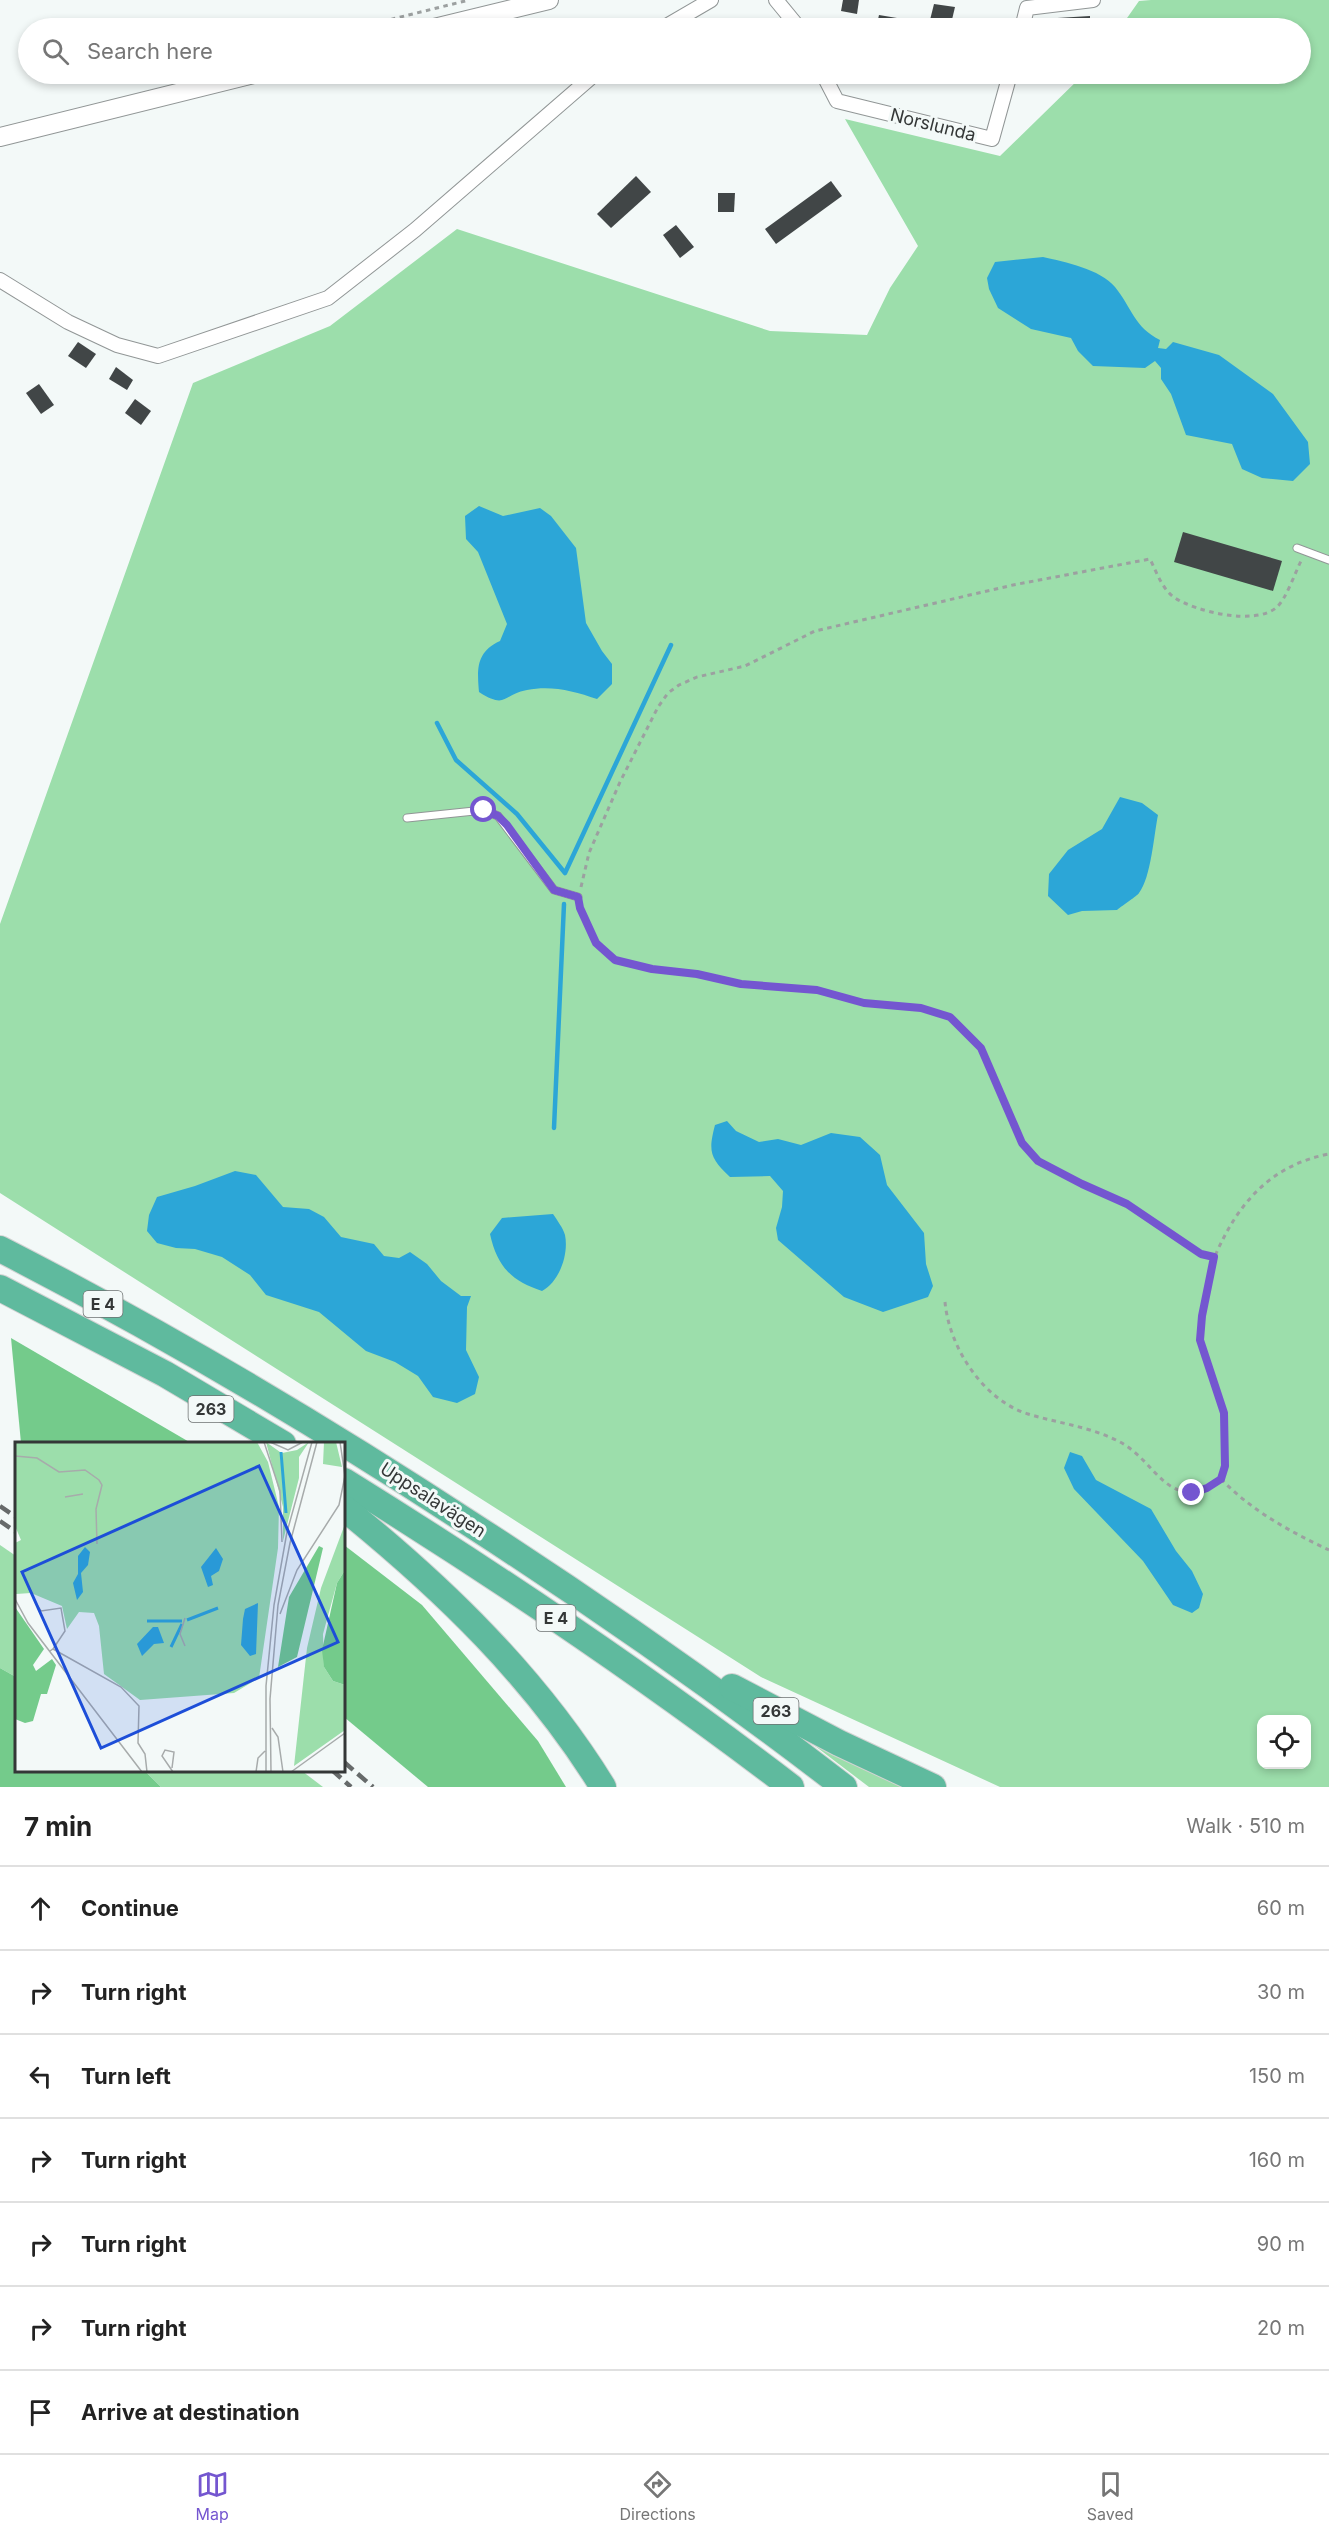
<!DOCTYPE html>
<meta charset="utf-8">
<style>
:root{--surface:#fff;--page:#f6f6f6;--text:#222;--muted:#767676;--line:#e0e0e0;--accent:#7456d0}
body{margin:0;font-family:Inter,sans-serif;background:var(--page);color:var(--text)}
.controls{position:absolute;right:18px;bottom:18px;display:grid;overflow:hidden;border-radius:12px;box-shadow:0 3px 9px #0003}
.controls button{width:54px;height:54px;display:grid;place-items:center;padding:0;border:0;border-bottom:2px solid var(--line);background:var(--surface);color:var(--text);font:30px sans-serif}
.stop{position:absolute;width:18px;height:18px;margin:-14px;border:4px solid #7456d0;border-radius:50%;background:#fff}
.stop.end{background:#7456d0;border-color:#fff;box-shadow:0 2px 6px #0008}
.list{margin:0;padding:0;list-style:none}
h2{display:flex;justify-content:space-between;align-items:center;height:78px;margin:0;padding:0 24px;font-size:26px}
h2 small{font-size:20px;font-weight:400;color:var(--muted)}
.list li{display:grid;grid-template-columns:39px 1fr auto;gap:18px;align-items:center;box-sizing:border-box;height:84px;padding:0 24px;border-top:2px solid var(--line)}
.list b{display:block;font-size:22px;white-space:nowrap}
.list em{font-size:20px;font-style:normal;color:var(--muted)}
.icon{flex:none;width:33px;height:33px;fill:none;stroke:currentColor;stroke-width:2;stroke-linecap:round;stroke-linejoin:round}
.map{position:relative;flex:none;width:1329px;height:1787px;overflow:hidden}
.search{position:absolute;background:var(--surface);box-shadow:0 3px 9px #0003;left:18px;right:18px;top:18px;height:66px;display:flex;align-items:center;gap:15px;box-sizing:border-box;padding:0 21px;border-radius:33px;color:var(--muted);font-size:22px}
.sheet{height:666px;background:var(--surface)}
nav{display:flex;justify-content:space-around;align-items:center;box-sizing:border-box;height:84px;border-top:2px solid var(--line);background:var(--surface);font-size:16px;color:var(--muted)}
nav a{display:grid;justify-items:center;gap:3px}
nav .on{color:var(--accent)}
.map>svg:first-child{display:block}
.green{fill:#9cdeab;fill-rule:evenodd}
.forest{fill:#74cb8b}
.water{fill:#2ca6d7}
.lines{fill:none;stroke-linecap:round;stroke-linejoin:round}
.stream{stroke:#2ca6d7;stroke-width:4.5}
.building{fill:#414647}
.service-casing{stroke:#919696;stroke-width:9}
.minor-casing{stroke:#919696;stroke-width:16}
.tertiary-casing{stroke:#919696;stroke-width:20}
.motorway-casing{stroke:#d2d3d3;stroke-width:28}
.path{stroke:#9ca0a0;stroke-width:3;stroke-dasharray:4.5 4.5;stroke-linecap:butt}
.service{stroke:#fff;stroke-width:7}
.minor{stroke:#fff;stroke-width:14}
.tertiary{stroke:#fff;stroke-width:18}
.motorway{stroke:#5fba9e;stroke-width:26}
.rail{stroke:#666a6a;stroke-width:4.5;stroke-dasharray:12 6;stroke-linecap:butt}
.route{stroke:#7456d0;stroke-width:8}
.labels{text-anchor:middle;stroke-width:6;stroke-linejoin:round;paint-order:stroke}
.shield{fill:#f3f9f8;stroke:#6d7171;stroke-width:1.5}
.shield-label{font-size:16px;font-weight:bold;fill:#343737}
.street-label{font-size:18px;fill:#343737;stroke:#f3f9f8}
.inset-river{fill:none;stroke:#2ca6d7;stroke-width:3}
.inset-road{fill:none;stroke:#a7abab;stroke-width:1.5}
.view{fill:#1d4ed8;fill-opacity:0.15;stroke:#1d4ed8;stroke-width:3}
.inset-edge{fill:none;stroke:#343737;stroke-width:3}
</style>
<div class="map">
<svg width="1329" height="1787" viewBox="0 0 1329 1787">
<rect width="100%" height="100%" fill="#f3f9f8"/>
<g class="green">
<path d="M 1151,0 L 1329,0 L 1329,1787 L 1000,1787 L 761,1677 L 0,1193 L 0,924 L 193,383 L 330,326 L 457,229 L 770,331 L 867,335 L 890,288 L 918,246 L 845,119 L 1000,156 L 1084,74 L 1300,74 L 1300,28 L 1120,28 L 1139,1 ZM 1262,1720 L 1306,1720 L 1306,1764 L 1262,1764 Z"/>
<polygon points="0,1545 16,1556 16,1677 0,1668"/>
<polygon points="790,1727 909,1787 869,1787"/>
<polygon points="145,1771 302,1771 323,1787 161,1787"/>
</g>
<g class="forest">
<polygon points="11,1338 191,1443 21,1443"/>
<polygon points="344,1545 422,1605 538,1741 566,1787 428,1787 344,1717"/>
<polygon points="0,1668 16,1677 16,1770 145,1771 161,1787 0,1787"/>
</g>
<g class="water">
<path d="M 1043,257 C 1065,262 1100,269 1115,287 C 1132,308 1134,327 1160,340 L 1158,348 L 1166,349 L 1173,342 L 1219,355 L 1273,394 L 1308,442 L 1310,464 L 1293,481 L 1262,478 L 1242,469 L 1232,444 L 1186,435 L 1171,394 L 1161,379 L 1161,368 L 1155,361 L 1145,368 L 1093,366 L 1078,351 L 1071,338 L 1031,329 L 998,308 L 989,289 L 987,278 L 995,262 Z"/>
<path d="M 479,506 L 503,516 L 540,508 L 551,516 L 576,548 L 586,623 L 602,651 L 612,664 L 612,684 L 597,699 C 574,691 551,685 527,690 C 503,694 507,710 479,692 C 477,669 476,652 500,641 L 507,624 L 478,552 L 466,539 L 465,516 Z"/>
<path d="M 1120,797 L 1142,803 L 1158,815 C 1154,834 1151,878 1139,893 C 1137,896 1123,905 1117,910 L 1082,911 L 1068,915 L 1048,896 L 1049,874 L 1068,850 L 1102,829 Z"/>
<path d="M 727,1121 L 736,1131 L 759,1142 L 778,1139 L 801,1145 L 831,1133 L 860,1137 L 880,1155 L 887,1185 L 924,1233 L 926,1264 L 933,1286 L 928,1297 L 883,1312 L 844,1297 L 778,1240 L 776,1228 L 782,1207 L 783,1191 L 770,1176 L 730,1177 C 710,1158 708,1152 715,1125 Z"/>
<polygon points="235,1171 256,1175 283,1207 309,1209 324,1217 341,1237 374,1244 384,1256 399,1258 410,1252 427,1264 441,1281 461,1296 471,1296 467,1307 466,1350 479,1377 475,1394 457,1403 433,1397 418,1376 395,1362 366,1351 319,1312 266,1295 250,1275 222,1257 195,1249 176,1248 157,1243 147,1231 149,1215 157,1197 195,1186"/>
<path d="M 553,1214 C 557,1220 563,1228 565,1235 C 569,1255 559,1282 542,1291 C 511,1281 497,1266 490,1234 L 502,1218 Z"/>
<polygon points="1070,1452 1082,1456 1096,1480 1151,1509 1176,1551 1192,1571 1203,1594 1199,1608 1192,1613 1173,1605 1143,1561 1074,1489 1064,1468"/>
</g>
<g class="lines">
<g class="stream">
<polyline points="437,723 456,760 517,814 565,873 671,645"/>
<polyline points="554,1128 564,904"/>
</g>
</g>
<g class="building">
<polygon points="843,0 859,0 857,14 841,11"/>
<polygon points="934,4 955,7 950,28 929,24"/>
<polygon points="879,15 921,22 921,28 876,28"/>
<polygon points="1090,16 1090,28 1041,28 1041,19"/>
<polygon points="636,176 651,192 611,228 597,214"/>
<polygon points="831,181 842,196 776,244 765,229"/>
<polygon points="718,193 735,193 734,212 718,212"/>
<polygon points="676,225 694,247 680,258 663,235"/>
<polygon points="78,342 96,354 86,368 68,356"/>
<polygon points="116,367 133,380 127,390 109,379"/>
<polygon points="39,384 54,405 41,414 26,393"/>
<polygon points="135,399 151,411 141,425 125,413"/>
<polygon points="1183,532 1282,561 1273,591 1174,562"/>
</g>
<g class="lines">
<defs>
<g id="service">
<polyline points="1297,548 1329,560"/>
<polyline points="407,818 484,810 498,816 554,890 578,897"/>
</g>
<g id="minor">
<polyline points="776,0 799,28"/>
<polyline points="663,28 711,0"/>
<polyline points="1022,28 1027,8 1093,0"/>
<polyline points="823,74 837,101 992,139 1010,74"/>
<polyline points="0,280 68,322 117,345 158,356 328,298 415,230 595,74"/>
</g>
<g id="tertiary">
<polyline points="434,28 549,0"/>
<polyline points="0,137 254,74"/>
</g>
<g id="motorway">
<path d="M 0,1249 C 164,1333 324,1428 478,1529 C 603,1610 726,1696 844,1787"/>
<polyline points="0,1288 165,1374 283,1444"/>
<path d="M 344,1481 C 497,1576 647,1677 791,1787"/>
<path d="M 344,1508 C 444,1589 535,1677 603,1787"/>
<polyline points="732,1687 839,1743 933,1787"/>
</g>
</defs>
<use href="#service" class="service-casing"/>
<use href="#minor" class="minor-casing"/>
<use href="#tertiary" class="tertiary-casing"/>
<use href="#motorway" class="motorway-casing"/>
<g class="path">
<polyline points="356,28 469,0"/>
<path d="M 581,887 L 589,853 L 620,782 L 658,707 L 668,693 L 679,685 L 697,677 L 745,666 L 815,631 L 1013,585 L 1150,559 C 1157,573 1162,589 1175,598 C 1197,612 1256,626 1277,607 C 1286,599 1295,573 1301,561"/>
<polyline points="580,905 596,943 615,960 652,969 697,974 741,984 817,990 864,1003 921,1008 950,1017 981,1048 1022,1143 1037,1161 1082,1184 1127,1204 1201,1254 1214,1257"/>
<path d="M 945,1302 C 949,1347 983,1400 1028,1414 C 1057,1423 1087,1426 1116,1440 C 1159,1460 1165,1516 1221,1479 C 1230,1450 1226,1414 1216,1384 C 1211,1370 1204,1356 1201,1341 C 1198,1326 1204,1307 1207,1291 C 1210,1280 1210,1266 1215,1256 C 1238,1203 1271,1165 1329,1154"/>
<path d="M 1221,1479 C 1252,1511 1289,1531 1329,1550"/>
</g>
<use href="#service" class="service"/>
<use href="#minor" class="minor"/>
<use href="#tertiary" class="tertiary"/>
<use href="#motorway" class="motorway"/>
<g class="rail">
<polyline points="0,1506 16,1517"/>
<polyline points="0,1521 16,1532"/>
<polyline points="344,1762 373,1787"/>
<polyline points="332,1770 351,1787"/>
</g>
</g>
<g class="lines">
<polyline class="route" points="484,810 498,816 507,825 554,890 578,897 580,908 596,943 615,960 652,969 697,974 741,984 817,990 864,1003 921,1008 950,1017 981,1048 1022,1143 1038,1161 1082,1184 1127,1204 1201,1254 1214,1257 1202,1316 1200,1340 1224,1413 1225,1466 1221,1479 1207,1488 1192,1493"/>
</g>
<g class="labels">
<g class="shield">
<rect x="83.5" y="1291" width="39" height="26" rx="4.5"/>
<rect x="188.5" y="1396" width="45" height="26" rx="4.5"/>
<rect x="536.5" y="1605" width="39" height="26" rx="4.5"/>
<rect x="753.5" y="1698" width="45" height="26" rx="4.5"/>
</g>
<g class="shield-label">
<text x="103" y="1310">E 4</text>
<text x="211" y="1415">263</text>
<text x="556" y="1624">E 4</text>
<text x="776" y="1717">263</text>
</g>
<g class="street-label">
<text transform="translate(933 125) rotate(14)" y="6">Norslunda</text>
<text transform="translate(433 1500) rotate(33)" y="6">Uppsalavägen</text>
</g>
</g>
<g transform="translate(15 1442)">
<rect width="330" height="330" fill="#f3f9f8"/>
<path d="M 0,0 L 242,0 L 253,20 L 264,65 L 263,106 L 244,236 L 219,251 L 125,258 L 89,232 L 84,184 L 79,171 L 64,170 L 52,187 L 47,164 L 16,151 L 1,152 L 0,101 L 6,98 L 0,84 ZM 251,0 L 265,10 L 271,72 L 267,11 L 282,8 L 294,0 L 284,15 L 284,36 L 268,99 L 268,65 ZM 309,0 L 321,0 L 327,25 L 308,22 ZM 330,82 L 330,128 L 322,141 L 308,192 L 309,225 L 318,239 L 330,243 L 330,288 L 279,324 L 292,206 L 306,146 Z" fill="#9cdeab"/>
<path d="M 304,104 L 308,106 L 282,215 L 263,225 L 274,155 ZM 330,128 L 330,243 L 318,239 L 309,225 L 307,208 L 322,141 ZM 0,165 L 29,207 L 18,223 L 21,229 L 37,217 L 41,223 L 32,252 L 26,252 L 18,279 L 10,281 L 0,277 Z" fill="#74cb8b"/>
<path d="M 70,105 L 75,110 L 73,123 L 66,131 L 68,150 L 62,158 L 58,141 L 63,132 L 63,114 ZM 201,106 L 208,117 L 204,129 L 196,134 L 198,143 L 193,145 L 186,125 ZM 243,161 L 241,212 L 235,214 L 226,203 L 228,177 L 230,167 ZM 138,185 L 143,185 L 149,201 L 139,202 L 127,214 L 122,202 Z" fill="#2ca6d7"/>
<path class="inset-river" d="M 266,10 L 271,71M 172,178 L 203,166M 132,179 L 167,179M 156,205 L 167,182"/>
<path class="inset-road" d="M 249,0 L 265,49 L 267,100M 255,0 L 273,8 L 288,0M 0,14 L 22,16 L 44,30 L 70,28 L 84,38 L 87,43 L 81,67 L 82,102M 50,55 L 68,52M 0,157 L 13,181 L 127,330M 20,160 L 26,169 L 46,166 L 50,189 L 38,207M 265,172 L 282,128 L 324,63 L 330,34 L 325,0M 170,204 L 165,192 L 170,176M 35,209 L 38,207 L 106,245 L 124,264 L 123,301 L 130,312 L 132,330M 257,286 L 263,295 L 268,330M 157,326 L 159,310 L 150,308 L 147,314 L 158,330M 241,330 L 243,316 L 250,309M 251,330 L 251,244 L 259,163 L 272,90 L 297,0M 256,330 L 255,257 L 263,163 L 275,101 L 302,0M 276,330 L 330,291"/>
<path class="view" d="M 244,24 L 323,200 L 86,306 L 7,130 Z"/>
<rect width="330" height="330" class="inset-edge"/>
</g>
</svg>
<div class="controls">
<button><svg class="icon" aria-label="locate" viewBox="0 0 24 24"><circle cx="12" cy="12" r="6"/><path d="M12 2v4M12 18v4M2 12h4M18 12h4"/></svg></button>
</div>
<div class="stop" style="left:484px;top:810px"></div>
<div class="stop end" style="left:1192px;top:1493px"></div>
<div class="search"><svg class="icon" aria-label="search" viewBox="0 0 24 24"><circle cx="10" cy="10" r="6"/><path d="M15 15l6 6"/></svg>Search here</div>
</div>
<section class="sheet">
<h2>7 min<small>Walk · 510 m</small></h2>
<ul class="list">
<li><svg class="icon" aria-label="ahead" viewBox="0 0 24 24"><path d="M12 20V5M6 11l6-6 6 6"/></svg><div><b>Continue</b></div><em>60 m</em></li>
<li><svg class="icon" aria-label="right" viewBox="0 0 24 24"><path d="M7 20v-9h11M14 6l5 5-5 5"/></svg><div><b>Turn right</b></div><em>30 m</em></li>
<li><svg class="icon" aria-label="left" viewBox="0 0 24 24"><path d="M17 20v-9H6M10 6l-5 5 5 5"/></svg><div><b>Turn left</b></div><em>150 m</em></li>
<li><svg class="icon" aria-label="right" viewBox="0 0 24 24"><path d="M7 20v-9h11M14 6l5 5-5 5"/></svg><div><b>Turn right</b></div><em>160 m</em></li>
<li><svg class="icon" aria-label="right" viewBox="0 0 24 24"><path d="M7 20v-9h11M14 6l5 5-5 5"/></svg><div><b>Turn right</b></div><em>90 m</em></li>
<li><svg class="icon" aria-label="right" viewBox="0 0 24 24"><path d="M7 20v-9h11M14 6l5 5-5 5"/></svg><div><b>Turn right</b></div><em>20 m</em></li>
<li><svg class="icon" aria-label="arrive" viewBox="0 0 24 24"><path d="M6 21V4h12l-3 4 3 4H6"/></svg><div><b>Arrive at destination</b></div></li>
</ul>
</section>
<nav>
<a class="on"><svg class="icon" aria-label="map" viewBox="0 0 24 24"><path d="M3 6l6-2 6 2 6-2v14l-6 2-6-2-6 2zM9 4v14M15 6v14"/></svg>Map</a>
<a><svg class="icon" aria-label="directions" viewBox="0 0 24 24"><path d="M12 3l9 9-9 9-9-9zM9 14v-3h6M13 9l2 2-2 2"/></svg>Directions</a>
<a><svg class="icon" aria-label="saved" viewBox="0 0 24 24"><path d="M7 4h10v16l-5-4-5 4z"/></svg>Saved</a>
</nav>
